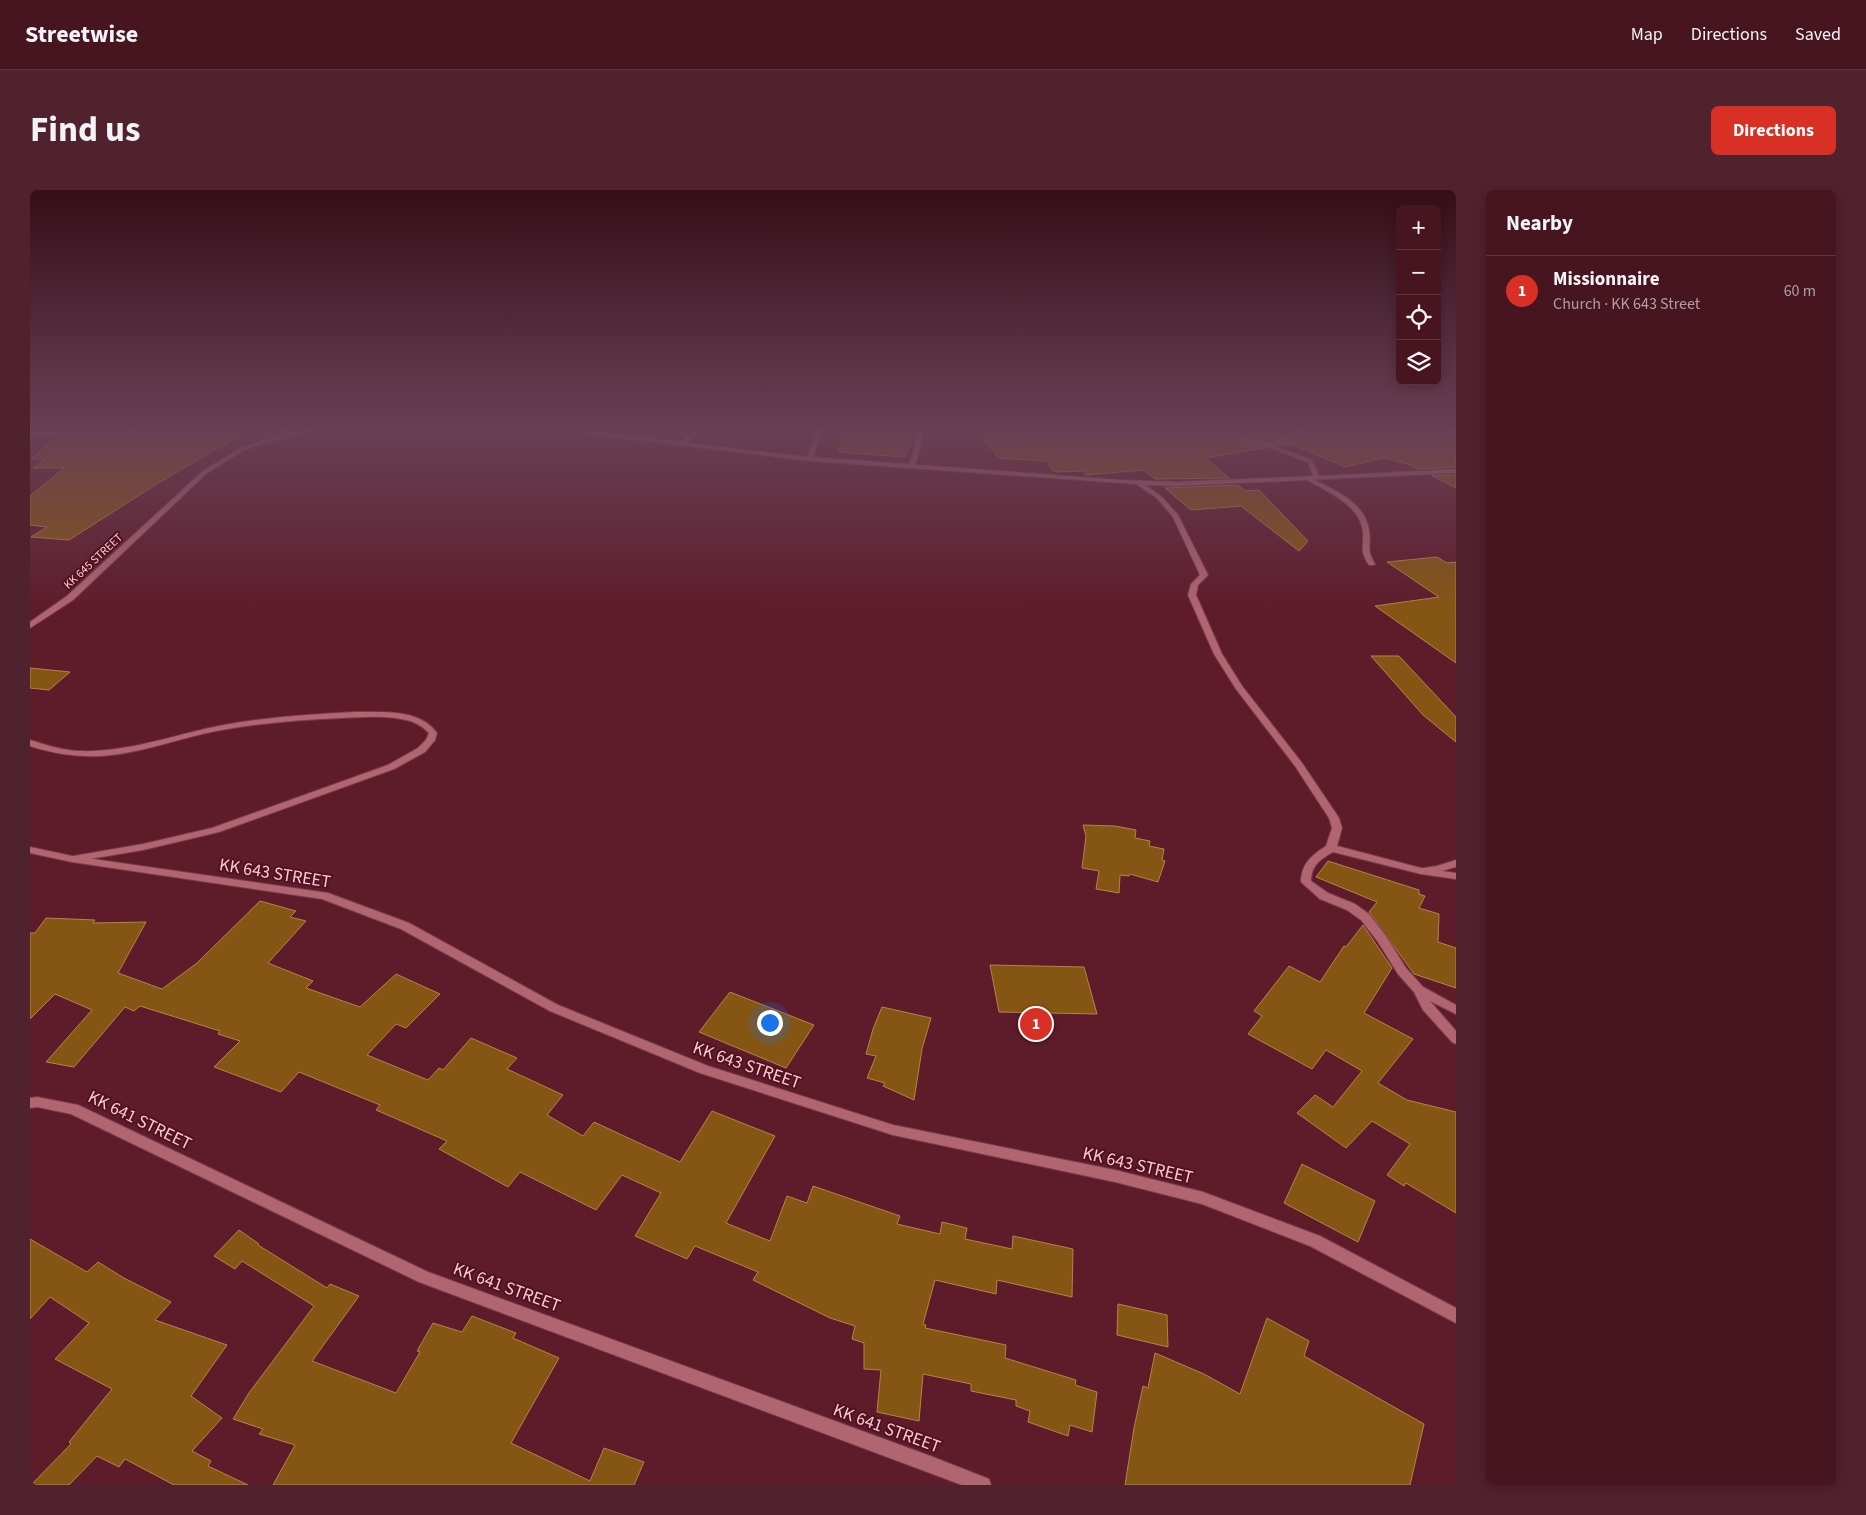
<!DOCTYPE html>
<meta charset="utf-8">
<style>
:root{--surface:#461520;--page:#50222d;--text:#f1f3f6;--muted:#b09fa5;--line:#5e343e;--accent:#d93025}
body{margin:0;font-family:"Source Sans 3",sans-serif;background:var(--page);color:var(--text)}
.controls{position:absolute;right:15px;top:15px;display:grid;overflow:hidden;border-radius:8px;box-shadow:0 2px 12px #0003}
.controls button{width:45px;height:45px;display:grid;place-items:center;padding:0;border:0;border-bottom:1px solid var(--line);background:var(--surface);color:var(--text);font:25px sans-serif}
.you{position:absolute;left:739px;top:832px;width:18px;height:18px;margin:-12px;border:4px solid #fff;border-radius:50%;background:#1a73e8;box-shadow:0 0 0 8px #1a73e833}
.badge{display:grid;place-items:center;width:32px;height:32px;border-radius:50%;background:var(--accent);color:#fff;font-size:16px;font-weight:700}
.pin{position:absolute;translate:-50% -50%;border:2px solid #fff;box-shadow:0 1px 5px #0006}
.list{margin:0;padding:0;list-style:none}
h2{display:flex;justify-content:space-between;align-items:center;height:65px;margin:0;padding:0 20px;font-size:21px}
h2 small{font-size:16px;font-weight:400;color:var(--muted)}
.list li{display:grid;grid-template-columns:32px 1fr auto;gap:15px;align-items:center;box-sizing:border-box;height:70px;padding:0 20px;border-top:1px solid var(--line)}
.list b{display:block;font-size:19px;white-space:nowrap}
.list p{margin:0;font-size:16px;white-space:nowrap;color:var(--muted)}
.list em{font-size:16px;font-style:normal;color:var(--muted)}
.icon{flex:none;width:28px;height:28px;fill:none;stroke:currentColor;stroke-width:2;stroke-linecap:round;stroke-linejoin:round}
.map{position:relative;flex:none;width:1426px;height:1295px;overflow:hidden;border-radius:8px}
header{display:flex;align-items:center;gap:30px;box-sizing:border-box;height:70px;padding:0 25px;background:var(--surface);border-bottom:1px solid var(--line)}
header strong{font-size:24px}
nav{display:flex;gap:28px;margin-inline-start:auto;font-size:18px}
.intro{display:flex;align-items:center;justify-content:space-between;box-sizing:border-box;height:120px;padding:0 30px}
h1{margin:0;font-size:35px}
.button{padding:12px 22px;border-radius:8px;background:var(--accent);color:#fff;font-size:18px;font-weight:700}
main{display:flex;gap:30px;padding:0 30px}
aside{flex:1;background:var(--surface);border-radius:8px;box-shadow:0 2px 12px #0003}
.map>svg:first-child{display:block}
.building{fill:#855613;stroke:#b48449}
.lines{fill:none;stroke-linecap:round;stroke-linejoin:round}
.service-casing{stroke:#773d4c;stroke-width:2}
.minor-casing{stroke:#773d4c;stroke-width:2}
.secondary-casing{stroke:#773d4c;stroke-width:2}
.service{fill:#b06571;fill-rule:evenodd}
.minor{fill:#b06571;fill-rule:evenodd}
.secondary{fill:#9c7d9b;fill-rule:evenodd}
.labels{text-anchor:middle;stroke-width:4;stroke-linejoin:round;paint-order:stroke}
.far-street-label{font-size:12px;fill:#f6cbd0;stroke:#521021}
.near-street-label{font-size:18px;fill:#f6cbd0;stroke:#521021}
</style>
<header>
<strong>Streetwise</strong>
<nav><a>Map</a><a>Directions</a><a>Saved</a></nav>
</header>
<div class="intro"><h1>Find us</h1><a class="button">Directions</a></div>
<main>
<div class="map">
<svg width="1426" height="1295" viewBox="0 0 1426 1295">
<rect width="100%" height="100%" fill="#5e1c2b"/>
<g class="building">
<polygon points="117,238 223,238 130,292 39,350 1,347 17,337 0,335 0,306 34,278 3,278 15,269 1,269 26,247 100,245"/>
<polygon points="818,238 883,238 884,246 875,267 808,262"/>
<polygon points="945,238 1157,238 1234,258 1176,268 1199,288 1125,289 1114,280 1056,285 1054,281 1027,282 1022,280 1017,271 968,268"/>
<polygon points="1181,238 1267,238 1255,245 1236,251"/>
<polygon points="1280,238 1388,238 1426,248 1426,277 1389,279 1378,274 1354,268 1315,277 1263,255 1248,255 1261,251"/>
<polygon points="1426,285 1426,298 1402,286"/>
<polygon points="1208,295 1215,301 1229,300 1278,351 1269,361 1211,316 1161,320 1135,298"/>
<polygon points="1407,367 1417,373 1426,372 1426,473 1345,416 1409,407 1357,372"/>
<polygon points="1341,466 1369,466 1426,527 1426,552 1393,525"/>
<polygon points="0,478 40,482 19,500 0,498"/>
<polygon points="1053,635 1085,636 1106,640 1105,648 1120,651 1119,656 1134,659 1132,670 1135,671 1128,692 1100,684 1099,686 1090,685 1089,703 1066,699 1069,681 1052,678 1056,646"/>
<polygon points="1298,671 1389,700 1389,704 1395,706 1389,718 1409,724 1408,752 1426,758 1426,798 1384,784 1339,722 1347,712 1286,687"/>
<polygon points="230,711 266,721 260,727 276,731 238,773 283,791 276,798 330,817 366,784 410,804 376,838 366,834 337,865 398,890 409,878 413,880 441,848 487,868 477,879 533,905 517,925 553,946 564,932 650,972 682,921 745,946 696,1033 740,1051 757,1006 777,1013 783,996 870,1026 867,1034 910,1044 912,1032 937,1038 935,1049 982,1059 983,1046 1043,1059 1042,1107 967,1090 966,1104 905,1090 893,1134 896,1135 895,1138 976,1155 975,1168 1046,1190 1045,1195 1067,1202 1062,1242 1040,1235 1038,1246 998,1232 1000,1221 986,1216 986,1210 941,1201 941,1194 893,1184 889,1231 847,1222 851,1180 834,1179 834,1153 822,1149 825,1136 800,1128 723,1090 728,1082 665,1056 657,1069 605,1046 631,1003 592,985 566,1020 490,982 478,997 409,959 417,951 346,920 350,915 269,882 251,902 184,877 210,851 188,844 190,841 110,816 104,821 95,817 44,877 16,872 62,820 25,804 0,829 0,743 5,743 16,728 65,730 63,733 116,732 88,783 132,799 167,773"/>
<polygon points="1333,735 1362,778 1334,823 1383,849 1348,893 1377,910 1426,922 1426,1023 1376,993 1374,996 1357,985 1380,954 1342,931 1316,958 1267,923 1285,905 1303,917 1332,881 1296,860 1282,879 1218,844 1232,826 1224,821 1259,776 1290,792 1314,756 1316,757"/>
<polygon points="960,775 1054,777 1067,824 969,822"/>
<polygon points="700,802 784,835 756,878 669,842"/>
<polygon points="852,817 901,828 892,859 884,910 853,896 855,893 837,888 846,866 836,864 843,839"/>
<polygon points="1272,974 1345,1011 1328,1052 1254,1013"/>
<polygon points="209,1040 229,1054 228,1055 297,1098 300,1094 329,1106 282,1171 366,1203 390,1162 387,1161 403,1133 432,1142 442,1126 486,1143 483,1148 529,1168 481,1253 560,1291 574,1258 614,1272 604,1295 243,1295 265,1255 229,1244 233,1239 203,1229 219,1203 284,1116 212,1071 205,1079 184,1066"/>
<polygon points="0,1049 57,1082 68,1072 94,1088 141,1112 125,1130 197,1155 161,1206 192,1228 162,1261 181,1271 178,1276 218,1295 144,1295 95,1269 89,1277 67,1266 39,1295 1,1295 41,1254 39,1252 82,1199 25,1169 59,1133 20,1107 0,1129"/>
<polygon points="1088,1114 1137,1125 1138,1157 1087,1145"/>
<polygon points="1237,1128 1279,1151 1274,1166 1394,1234 1380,1295 1095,1295 1104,1238 1113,1196 1118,1198 1125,1163 1174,1184 1210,1204"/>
</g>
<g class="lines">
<defs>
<g id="service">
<polygon points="244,238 252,238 263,245 258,246"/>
<polygon points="565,238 572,238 563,245 559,245 559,243"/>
<polygon points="885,238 891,238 892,252 885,276 882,278 879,276 886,252"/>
<path d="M 1275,287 L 1279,287 C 1301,299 1335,311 1339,340 C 1342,356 1335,357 1345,374 L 1343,375 L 1339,375 C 1329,360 1334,358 1333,342 C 1330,314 1296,301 1275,289 Z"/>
<path d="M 327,522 C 354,522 390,519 407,543 L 405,550 L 395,562 L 364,579 L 189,642 L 113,660 L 42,672 L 37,669 L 38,667 L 113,654 L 182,638 L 358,575 L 388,558 L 396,550 L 399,543 C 392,536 386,532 376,530 C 356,525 333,527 312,528 C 265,530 217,534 172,544 C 139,552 105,564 71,566 C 46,567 24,564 0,556 L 0,550 C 16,555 31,560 48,561 C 98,563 146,544 194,535 C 238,527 283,524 327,522 Z"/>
<polygon points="1426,670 1426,677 1408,682 1391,684 1386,681 1387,679 1407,676"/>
</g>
<g id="minor">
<polygon points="115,238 100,243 0,246 0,242"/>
<polygon points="286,238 298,238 244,250 214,260 177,283 43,410 0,438 0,432 37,406 173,281 210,258 241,248"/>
<path d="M 512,238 L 532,238 L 651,252 L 666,238 L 673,238 L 657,253 L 777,267 L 786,243 L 790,238 L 796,238 L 792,243 L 783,267 L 1091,290 L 1146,292 L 1283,286 L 1278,272 L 1234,256 L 1159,238 L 1171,238 L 1236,253 L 1256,247 L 1271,238 L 1278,238 L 1260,249 L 1242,255 L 1282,270 L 1289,286 L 1426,279 L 1426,283 L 1146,296 L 1115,295 L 1131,306 L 1148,325 L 1178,385 L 1168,395 L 1166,405 L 1192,464 L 1212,496 L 1272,573 L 1309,628 L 1312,638 L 1307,656 L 1391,678 L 1426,683 L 1426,689 L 1391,684 L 1303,662 C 1291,669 1281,675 1281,691 L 1298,703 L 1325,714 L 1339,724 L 1356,746 L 1376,778 L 1393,797 L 1426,815 L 1426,824 L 1400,811 L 1426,841 L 1426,854 L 1422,852 L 1393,820 L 1384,802 L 1368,784 L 1348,752 L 1331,730 L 1317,720 L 1290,709 L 1271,692 C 1271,674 1282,665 1296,656 L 1302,638 L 1299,628 L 1265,576 L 1206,499 L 1184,464 L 1158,405 L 1161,394 L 1170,385 L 1143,327 L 1127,308 L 1106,294 L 779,271 Z"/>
<polygon points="0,657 42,666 298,703 379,733 528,815 678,876 863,935 1085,980 1173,1002 1290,1046 1426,1118 1426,1133 1280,1056 1172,1014 1085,992 863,945 670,883 520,821 371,739 292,709 42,672 0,663"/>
<polygon points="7,907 48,915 398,1082 903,1267 959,1289 961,1295 932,1295 389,1092 41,924 7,917 0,918 0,908"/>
</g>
<polygon id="secondary" points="1409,238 1426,240 1426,244 1410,239"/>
</defs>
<use href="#service" class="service-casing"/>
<use href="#minor" class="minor-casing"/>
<use href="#secondary" class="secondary-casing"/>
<use href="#service" class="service"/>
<use href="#minor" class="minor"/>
<use href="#secondary" class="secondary"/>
</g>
<linearGradient id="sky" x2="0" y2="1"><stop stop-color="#340f18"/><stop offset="0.57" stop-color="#684055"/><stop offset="1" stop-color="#684055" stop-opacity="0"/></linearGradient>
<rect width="1426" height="420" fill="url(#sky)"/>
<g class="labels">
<g class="far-street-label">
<text transform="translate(63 371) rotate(-43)" y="4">KK 645 STREET</text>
</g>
<g class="near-street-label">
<text transform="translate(245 683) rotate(9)" y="6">KK 643 STREET</text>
<text transform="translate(717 875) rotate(19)" y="6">KK 643 STREET</text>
<text transform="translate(110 930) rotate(26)" y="6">KK 641 STREET</text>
<text transform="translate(1108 975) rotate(13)" y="6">KK 643 STREET</text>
<text transform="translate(477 1097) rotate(20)" y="6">KK 641 STREET</text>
<text transform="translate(857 1238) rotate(20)" y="6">KK 641 STREET</text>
</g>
</g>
</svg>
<div class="controls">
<button>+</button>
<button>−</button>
<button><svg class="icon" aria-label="locate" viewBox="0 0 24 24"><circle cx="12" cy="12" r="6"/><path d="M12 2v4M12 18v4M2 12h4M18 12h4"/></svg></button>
<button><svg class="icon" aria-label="layers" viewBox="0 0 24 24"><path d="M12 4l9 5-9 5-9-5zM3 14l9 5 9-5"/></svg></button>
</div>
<div class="you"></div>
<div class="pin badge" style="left:1006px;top:834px">1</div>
</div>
<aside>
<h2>Nearby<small></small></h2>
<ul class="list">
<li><span class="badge">1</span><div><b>Missionnaire</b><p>Church · KK 643 Street</p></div><em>60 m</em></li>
</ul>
</aside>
</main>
